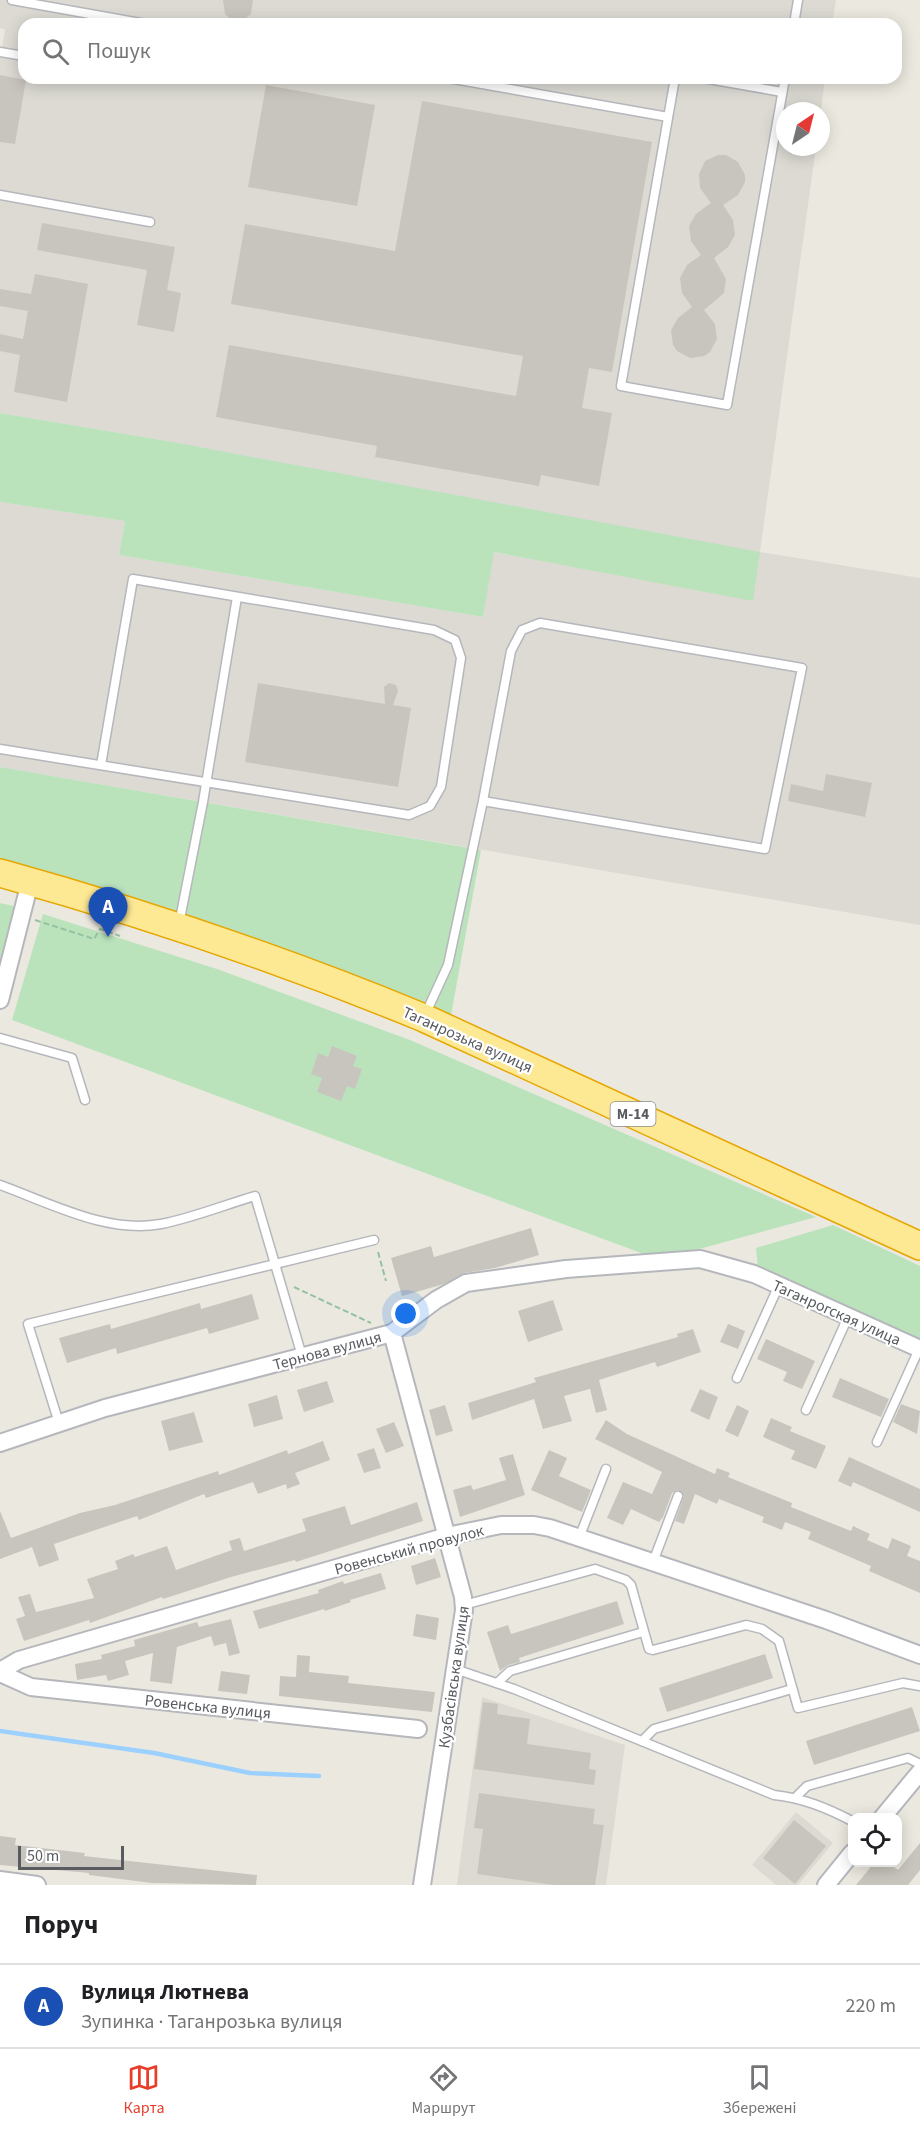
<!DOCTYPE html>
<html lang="uk">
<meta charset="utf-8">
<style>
:root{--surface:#fff;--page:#f2f2f2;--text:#202124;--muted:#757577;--line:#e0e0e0;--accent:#e73d29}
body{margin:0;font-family:"Source Sans 3",sans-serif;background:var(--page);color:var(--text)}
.controls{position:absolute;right:18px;bottom:18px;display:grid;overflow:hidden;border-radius:12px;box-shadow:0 3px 15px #0003}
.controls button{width:54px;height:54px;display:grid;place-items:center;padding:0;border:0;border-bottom:2px solid var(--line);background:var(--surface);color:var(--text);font:30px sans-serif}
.compass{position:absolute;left:776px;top:102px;width:54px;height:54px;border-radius:50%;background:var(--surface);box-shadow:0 3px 15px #0003;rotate:35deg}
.scale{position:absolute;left:18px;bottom:15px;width:106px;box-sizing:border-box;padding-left:6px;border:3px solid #585b60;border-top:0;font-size:16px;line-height:21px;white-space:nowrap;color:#585b60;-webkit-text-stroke:4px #fff;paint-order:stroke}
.you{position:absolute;left:406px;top:1314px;width:21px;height:21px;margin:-15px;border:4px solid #fff;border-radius:50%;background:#1a73e8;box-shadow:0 0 0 9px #1a73e833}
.badge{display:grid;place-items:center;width:39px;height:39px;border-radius:50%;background:var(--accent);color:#fff;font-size:20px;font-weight:700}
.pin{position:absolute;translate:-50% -50px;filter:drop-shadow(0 2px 3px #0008)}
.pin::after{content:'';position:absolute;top:32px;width:21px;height:18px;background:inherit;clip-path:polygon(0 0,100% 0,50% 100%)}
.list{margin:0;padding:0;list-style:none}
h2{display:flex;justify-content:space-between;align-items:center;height:78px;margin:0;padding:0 24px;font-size:26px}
h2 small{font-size:20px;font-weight:400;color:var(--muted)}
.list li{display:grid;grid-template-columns:39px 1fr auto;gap:18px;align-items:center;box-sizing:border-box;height:84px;padding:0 24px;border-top:2px solid var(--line)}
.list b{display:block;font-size:22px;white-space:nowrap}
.list p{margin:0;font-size:20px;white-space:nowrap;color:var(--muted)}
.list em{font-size:20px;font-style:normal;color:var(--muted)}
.icon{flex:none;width:33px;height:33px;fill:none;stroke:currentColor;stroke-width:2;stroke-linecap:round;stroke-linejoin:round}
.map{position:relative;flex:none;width:920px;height:1885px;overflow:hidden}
.search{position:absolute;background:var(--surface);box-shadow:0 3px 15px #0003;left:18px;right:18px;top:18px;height:66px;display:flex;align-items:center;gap:15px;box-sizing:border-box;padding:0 21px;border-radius:18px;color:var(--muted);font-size:22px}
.sheet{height:162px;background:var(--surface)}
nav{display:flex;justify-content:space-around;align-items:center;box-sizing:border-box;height:84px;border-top:2px solid var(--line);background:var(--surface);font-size:16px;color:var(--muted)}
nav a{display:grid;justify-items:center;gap:3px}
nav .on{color:var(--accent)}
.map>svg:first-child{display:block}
.industrial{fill:#dcdad3}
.green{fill:#bae3bc}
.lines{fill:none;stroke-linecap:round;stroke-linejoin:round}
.stream{stroke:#9cd0fe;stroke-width:4.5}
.building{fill:#c8c5be}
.service-casing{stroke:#b5b7bc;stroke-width:11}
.minor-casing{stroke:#b5b7bc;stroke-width:20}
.trunk-casing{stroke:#e7a602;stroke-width:30}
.path{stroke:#93c1a2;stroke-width:2;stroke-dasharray:6 3;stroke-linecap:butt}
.service{stroke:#fff;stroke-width:8}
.minor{stroke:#fff;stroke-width:16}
.trunk{stroke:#fde993;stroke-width:27}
.labels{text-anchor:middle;stroke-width:4.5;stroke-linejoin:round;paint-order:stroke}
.shield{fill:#fff;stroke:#8a8c90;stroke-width:1.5}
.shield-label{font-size:15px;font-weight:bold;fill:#585b60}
.street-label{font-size:16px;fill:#585b60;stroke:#fff}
</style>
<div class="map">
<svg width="920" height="1885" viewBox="0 0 920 1885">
<rect width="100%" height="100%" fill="#ebe9df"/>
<g class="industrial">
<polygon points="0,0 836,0 832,24 24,24 24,78 825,78 821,111 785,111 785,147 816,147 760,552 920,578 920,925 0,767 0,502 125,521 119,555 483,617 493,552 752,600 167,441 0,413 0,57 5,30 0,28"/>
<polygon points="482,1697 625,1745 606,1885 457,1885"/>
<polygon points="796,1812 833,1843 798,1885 776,1885 752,1865"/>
</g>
<g class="green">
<polygon points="0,413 167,441 760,552 753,601 494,552 483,617 119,555 125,521 0,502"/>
<polygon points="0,767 481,850 451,1015 230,932 0,862"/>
<polygon points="0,903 23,908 0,990"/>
<polygon points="43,914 217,969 410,1040 816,1217 692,1251 652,1257 12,1020"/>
<polygon points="833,1225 920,1266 920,1342 758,1269 756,1248"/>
</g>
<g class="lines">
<polyline class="stream" points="0,1731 154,1753 250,1773 319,1776"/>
</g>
<g class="building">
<polygon points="223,0 253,0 251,14 243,20 233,21 225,14"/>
<polygon points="0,75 26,80 15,144 0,142"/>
<polygon points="266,85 375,105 357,206 248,187"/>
<polygon points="422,101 652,142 612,372 589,368 582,408 612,413 599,486 541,475 539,486 375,457 377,446 216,417 229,345 516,396 523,356 231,304 245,224 395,251"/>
<polygon points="718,155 726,155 738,162 745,175 745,182 738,195 723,205 733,220 735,235 728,247 714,258 726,279 724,293 704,310 715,324 717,339 710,352 704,356 690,358 677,351 673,345 671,330 678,318 692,307 682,293 680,278 687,265 701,255 691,241 689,226 696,214 711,203 700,188 699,174 705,161"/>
<polygon points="42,223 175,247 167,290 181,293 174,332 137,325 147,270 37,250"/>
<polygon points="35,274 88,284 67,402 14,392 20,355 0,351 0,334 23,339 28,311 0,306 0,289 31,294"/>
<polygon points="258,683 385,704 384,687 389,683 396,685 398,691 393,705 411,708 398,787 245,762"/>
<polygon points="826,774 872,783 865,817 788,801 791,784 823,791"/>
<polygon points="332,1046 357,1056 353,1066 362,1069 355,1089 347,1086 341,1101 317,1092 322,1078 311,1074 318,1053 328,1057"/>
<polygon points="531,1228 539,1255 495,1268 464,1273 444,1284 402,1296 391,1258 431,1246 434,1257"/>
<polygon points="252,1294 259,1319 209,1334 207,1328 117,1354 116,1348 67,1363 59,1338 110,1324 111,1329 200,1303 201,1309"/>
<polygon points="553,1300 563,1330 528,1342 518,1311"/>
<polygon points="728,1324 745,1331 738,1349 720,1342"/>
<polygon points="693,1329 701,1352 657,1367 655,1362 599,1380 607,1410 596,1413 590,1389 564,1396 572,1421 543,1429 534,1399 472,1420 468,1403 536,1382 534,1378 678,1337 677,1334"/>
<polygon points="766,1339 815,1361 802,1389 783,1381 787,1372 757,1359"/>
<polygon points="840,1378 889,1399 881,1417 832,1397"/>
<polygon points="327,1381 334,1402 304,1412 297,1390"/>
<polygon points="700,1389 718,1397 709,1420 690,1411"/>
<polygon points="277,1395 283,1419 254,1427 248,1404"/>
<polygon points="901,1404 920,1411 917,1434 893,1422"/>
<polygon points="445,1405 453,1431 436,1436 429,1410"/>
<polygon points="737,1405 749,1411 738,1437 725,1431"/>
<polygon points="194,1412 203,1442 169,1451 161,1421"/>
<polygon points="771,1418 792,1427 790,1431 826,1446 816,1469 791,1459 795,1451 763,1437"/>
<polygon points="606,1420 627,1434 715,1474 717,1468 730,1473 728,1477 792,1503 791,1507 851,1531 853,1526 870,1534 867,1540 888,1549 892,1538 911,1546 907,1556 920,1561 920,1593 869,1571 871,1566 808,1539 811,1532 785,1522 782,1530 762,1522 764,1517 719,1499 717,1504 695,1494 684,1524 675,1521 684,1496 678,1490 672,1493 663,1517 659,1522 631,1509 623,1525 607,1518 623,1482 652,1494 662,1472 595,1439"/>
<polygon points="394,1422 404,1446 386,1453 376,1429"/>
<polygon points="323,1441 330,1460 295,1473 300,1484 287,1489 286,1484 258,1494 253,1482 206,1498 204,1494 139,1520 137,1516 54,1544 59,1560 39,1567 32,1547 0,1559 0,1511 11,1538 80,1513 115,1505 218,1471 219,1475 287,1450 288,1454"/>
<polygon points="374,1448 381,1468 364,1473 357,1454"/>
<polygon points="549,1450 567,1458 559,1476 591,1490 582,1512 531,1490"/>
<polygon points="513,1454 525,1495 460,1517 453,1490 471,1485 473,1490 506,1480 499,1458"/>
<polygon points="849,1457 920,1489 920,1512 853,1482 851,1487 838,1481"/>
<polygon points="417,1502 423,1521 296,1562 295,1560 231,1577 163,1599 162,1597 90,1623 89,1620 24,1641 16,1619 25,1616 18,1597 30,1594 36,1612 94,1598 87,1579 118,1569 115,1561 133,1554 135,1557 167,1546 176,1570 232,1550 229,1541 240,1538 244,1551 306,1531 302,1519 345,1506 351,1525"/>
<polygon points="435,1558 441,1577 416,1585 411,1566"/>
<polygon points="381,1573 386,1589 350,1600 351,1602 325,1611 324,1609 259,1629 253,1611 319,1593 318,1590 343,1581 344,1584"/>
<polygon points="617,1601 624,1624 519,1658 520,1662 508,1665 500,1671 487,1632 508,1625 511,1634"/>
<polygon points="416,1614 439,1618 436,1640 413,1636"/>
<polygon points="231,1619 240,1653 229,1656 226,1643 214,1646 211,1636 177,1647 172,1684 150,1681 153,1653 125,1661 129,1675 108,1681 106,1675 77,1680 75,1664 102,1659 101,1655 135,1646 134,1640 197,1622 199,1627"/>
<polygon points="765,1654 773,1678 667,1712 659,1688"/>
<polygon points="297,1655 310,1656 309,1672 349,1676 348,1683 435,1692 432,1712 279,1696 280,1676 296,1677"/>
<polygon points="221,1671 250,1675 247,1694 218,1691"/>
<polygon points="483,1702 498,1704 497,1714 530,1719 527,1744 591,1753 589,1769 596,1770 594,1785 474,1769"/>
<polygon points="912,1707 920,1731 814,1765 806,1741"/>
<polygon points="479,1793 595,1809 593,1824 604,1825 595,1885 554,1885 477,1874 483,1829 474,1828"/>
<polygon points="794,1820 826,1846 795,1884 763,1858"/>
<polygon points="0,1836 16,1838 15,1845 85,1853 84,1856 257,1875 256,1885 152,1883 89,1875 89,1873 0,1865"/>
<polygon points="920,1843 920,1870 908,1885 856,1885 874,1863 889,1863 898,1870"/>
</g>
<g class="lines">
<defs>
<g id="service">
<polyline points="12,0 146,24"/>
<polyline points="794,24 798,0"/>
<polyline points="0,52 24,56"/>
<polyline points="448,78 668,117"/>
<polyline points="675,78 621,386 727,405 785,78"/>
<polyline points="703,78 782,92"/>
<polyline points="0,195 150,222"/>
<polyline points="0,749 409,815 430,806 441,787 461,658 455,640 434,630 133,579 101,765"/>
<polyline points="179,924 203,802 237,597"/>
<polyline points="425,1015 448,965 483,801 511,651 522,630 540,623 802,668 765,849 483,801"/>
<polyline points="0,1038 72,1058 85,1100"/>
<path d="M 0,1185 C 50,1203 107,1234 161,1224 C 192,1218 224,1205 255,1196 L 302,1356"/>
<polyline points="737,1378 779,1285"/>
<polyline points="806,1410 848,1317"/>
<polyline points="59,1423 28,1324 374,1240"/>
<polyline points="877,1442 919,1349"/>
<polyline points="579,1538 606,1469"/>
<polyline points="653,1562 678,1496"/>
<polyline points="464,1605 595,1569 626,1580 631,1585 649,1649 653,1650 746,1625 762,1629 779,1641 798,1708 903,1683 920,1686"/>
<path d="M 455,1669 L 514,1689 L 774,1795 C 803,1798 827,1808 852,1821"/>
<polyline points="497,1683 510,1671 643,1632"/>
<polyline points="642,1741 654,1729 792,1689"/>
<polyline points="796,1797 807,1786 908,1758 920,1764"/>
</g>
<g id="minor">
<polyline points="0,1000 30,882"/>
<polyline points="392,1333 463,1597 464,1610 422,1885"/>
<polyline points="0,1443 105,1408 392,1333 436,1300 466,1283 566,1269 700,1259 754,1274 920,1349"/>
<polyline points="0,1671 19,1660 447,1536 501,1525 534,1525 550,1528 826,1620 920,1655"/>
<polyline points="0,1673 31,1687 418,1729"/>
<polyline points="882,1818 920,1772"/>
<polyline points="0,1880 37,1885"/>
<polyline points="826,1885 852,1853"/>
</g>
<path id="trunk" d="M 0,873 C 144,913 286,961 424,1018 L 920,1246"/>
</defs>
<use href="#service" class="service-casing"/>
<use href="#minor" class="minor-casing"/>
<use href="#trunk" class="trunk-casing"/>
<g class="path">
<polyline points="35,920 94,939 100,929 120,936"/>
<polyline points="378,1252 386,1281"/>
<polyline points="294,1287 371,1323"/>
</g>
<use href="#service" class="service"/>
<use href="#minor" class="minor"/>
<use href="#trunk" class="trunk"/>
</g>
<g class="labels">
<rect class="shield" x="610.5" y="1102" width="45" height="24" rx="4.5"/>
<g class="shield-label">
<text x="633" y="1119">М-14</text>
</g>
<g class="street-label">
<text transform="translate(468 1039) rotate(24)" y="6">Таганрозька вулиця</text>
<text transform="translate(837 1312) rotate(24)" y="6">Таганрогская улица</text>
<text transform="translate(327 1350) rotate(-15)" y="6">Тернова вулиця</text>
<text transform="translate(409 1549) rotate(-15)" y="6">Ровенський провулок</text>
<text transform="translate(453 1677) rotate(-82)" y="6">Кузбасівська вулиця</text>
<text transform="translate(208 1706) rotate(6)" y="6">Ровенська вулиця</text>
</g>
</g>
</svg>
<div class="controls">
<button><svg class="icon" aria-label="locate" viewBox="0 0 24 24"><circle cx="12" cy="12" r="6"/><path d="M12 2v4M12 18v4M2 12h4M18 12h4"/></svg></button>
</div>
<svg class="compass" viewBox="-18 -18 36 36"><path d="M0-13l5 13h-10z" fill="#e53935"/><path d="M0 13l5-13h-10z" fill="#757577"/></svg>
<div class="scale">50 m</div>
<div class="you"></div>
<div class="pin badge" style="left:108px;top:937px;background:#1a4fb4">A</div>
<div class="search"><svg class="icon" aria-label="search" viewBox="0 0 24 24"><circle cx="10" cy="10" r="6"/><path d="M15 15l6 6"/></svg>Пошук</div>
</div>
<section class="sheet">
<h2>Поруч<small></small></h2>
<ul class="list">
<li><span class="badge" style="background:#1a4fb4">A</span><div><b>Вулиця Лютнева</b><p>Зупинка · Таганрозька вулиця</p></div><em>220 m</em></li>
</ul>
</section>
<nav>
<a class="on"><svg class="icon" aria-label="map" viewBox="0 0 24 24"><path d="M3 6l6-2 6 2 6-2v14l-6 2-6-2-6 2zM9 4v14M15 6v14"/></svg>Карта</a>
<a><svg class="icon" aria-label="directions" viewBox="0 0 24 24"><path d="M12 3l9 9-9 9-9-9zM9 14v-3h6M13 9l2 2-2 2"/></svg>Маршрут</a>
<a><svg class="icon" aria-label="saved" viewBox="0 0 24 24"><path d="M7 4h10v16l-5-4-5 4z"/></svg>Збережені</a>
</nav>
